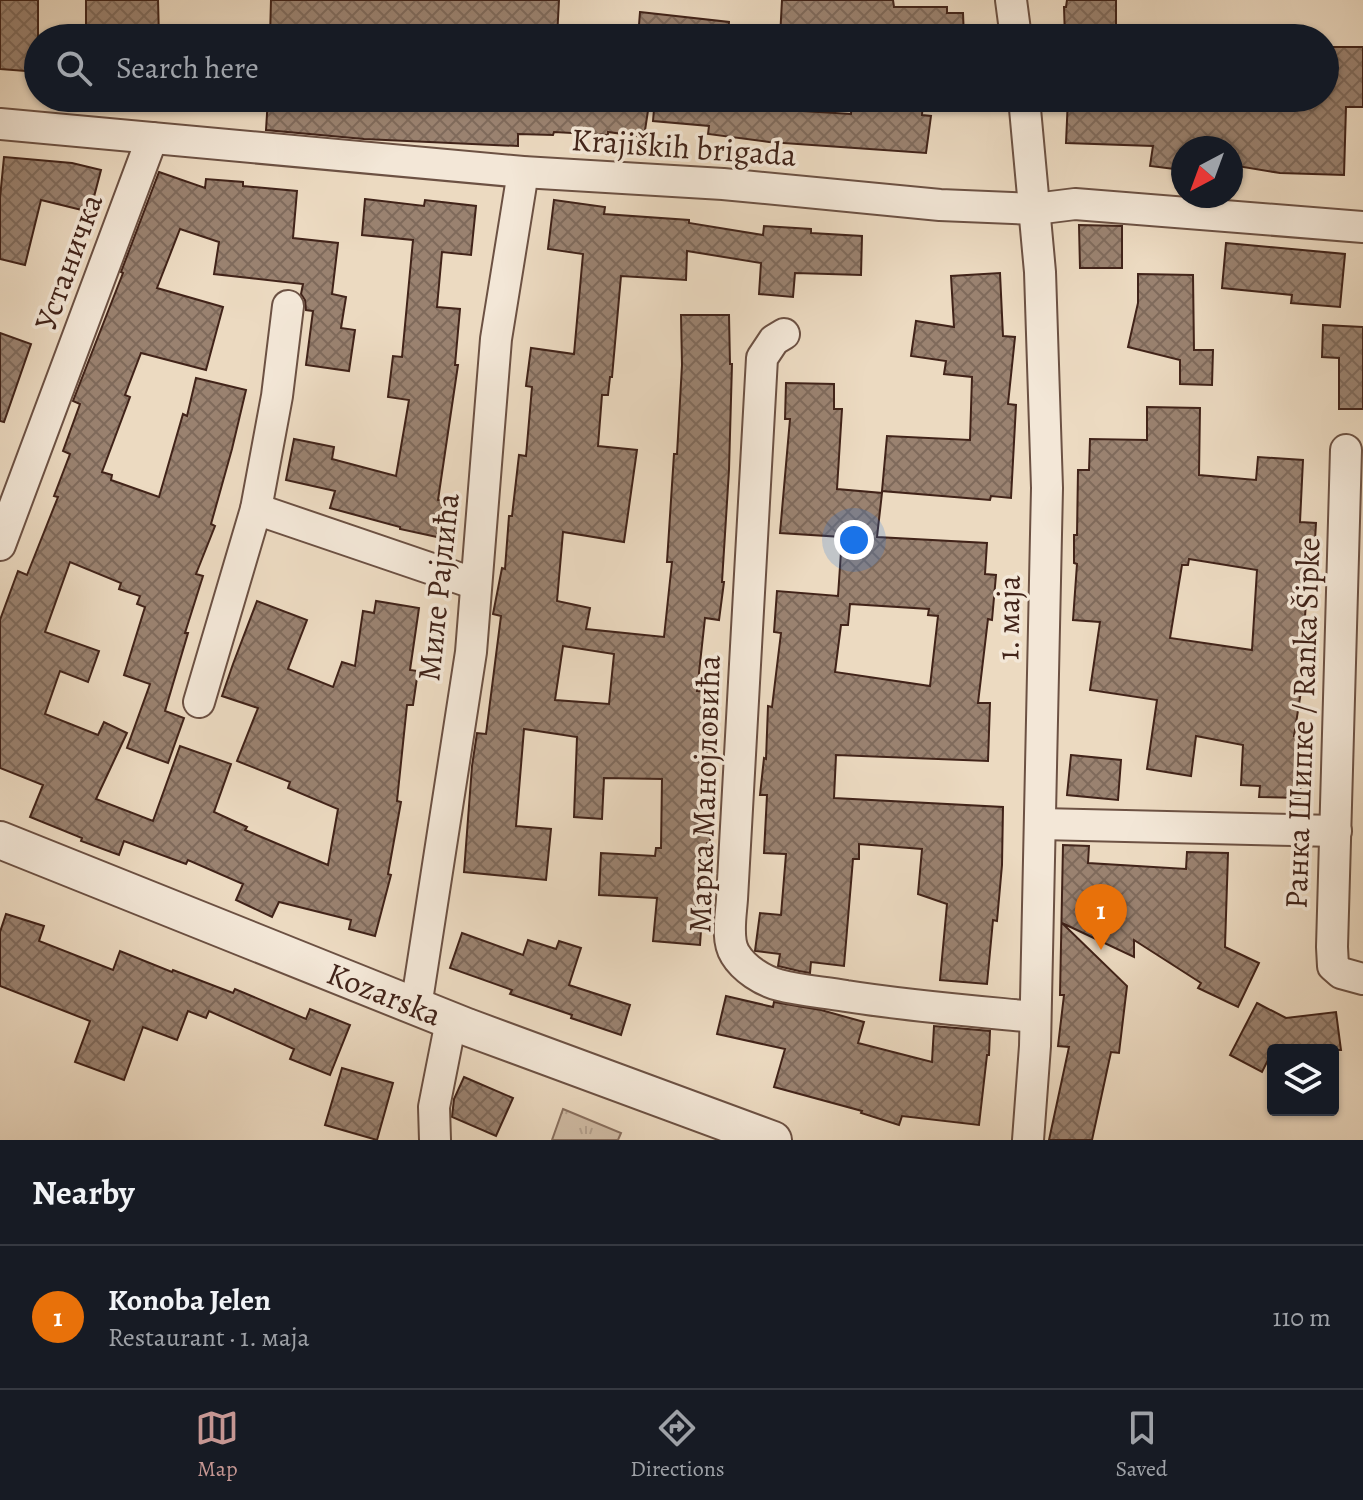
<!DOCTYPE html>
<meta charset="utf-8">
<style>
:root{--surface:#171b24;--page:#20242c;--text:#f1f3f6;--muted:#9ea1a6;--line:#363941;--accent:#c59692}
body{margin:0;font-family:Alegreya,serif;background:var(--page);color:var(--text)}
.controls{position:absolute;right:24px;bottom:24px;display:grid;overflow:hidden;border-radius:8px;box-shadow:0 2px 6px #0004}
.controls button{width:72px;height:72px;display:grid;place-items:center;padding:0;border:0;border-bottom:2px solid var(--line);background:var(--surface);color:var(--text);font:40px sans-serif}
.compass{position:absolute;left:1171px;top:136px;width:72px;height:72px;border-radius:50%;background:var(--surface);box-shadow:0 2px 6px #0004;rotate:221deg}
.you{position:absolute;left:854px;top:540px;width:28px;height:28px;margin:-20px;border:6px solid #fff;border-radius:50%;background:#1a73e8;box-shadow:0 0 0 12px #1a73e833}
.badge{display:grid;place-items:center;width:52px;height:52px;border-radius:50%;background:var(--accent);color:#fff;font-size:26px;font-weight:700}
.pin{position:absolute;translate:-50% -66px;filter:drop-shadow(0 2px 4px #0008)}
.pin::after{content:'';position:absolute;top:42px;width:28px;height:24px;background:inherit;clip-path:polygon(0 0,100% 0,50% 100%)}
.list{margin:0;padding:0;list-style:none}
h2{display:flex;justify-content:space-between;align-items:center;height:104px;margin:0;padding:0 32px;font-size:34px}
h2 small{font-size:26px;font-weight:400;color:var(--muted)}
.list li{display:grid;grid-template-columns:52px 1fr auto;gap:24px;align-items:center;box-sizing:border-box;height:144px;padding:0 32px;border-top:2px solid var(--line)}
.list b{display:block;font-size:30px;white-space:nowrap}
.list p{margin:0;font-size:26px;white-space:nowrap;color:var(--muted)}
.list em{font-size:26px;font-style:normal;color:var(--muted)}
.icon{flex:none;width:44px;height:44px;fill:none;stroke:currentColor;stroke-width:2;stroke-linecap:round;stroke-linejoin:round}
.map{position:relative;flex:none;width:1363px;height:1140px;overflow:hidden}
.search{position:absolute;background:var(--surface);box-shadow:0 2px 6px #0004;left:24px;right:24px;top:24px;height:88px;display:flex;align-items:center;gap:20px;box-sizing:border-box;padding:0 28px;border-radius:44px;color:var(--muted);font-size:30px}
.sheet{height:248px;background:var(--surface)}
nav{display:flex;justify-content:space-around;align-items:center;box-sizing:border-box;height:112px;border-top:2px solid var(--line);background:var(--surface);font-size:22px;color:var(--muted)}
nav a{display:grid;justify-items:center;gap:4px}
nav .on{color:var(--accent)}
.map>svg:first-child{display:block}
.grass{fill:url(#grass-tufts);stroke:#886f5e;stroke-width:2}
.building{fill:url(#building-cross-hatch);stroke:#412319;stroke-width:2;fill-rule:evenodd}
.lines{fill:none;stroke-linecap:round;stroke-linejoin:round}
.minor-casing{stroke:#6c5143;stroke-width:34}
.tertiary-casing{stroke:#6c5143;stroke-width:40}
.minor{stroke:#f3e7d7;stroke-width:30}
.tertiary{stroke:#f3e7d7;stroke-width:36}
.labels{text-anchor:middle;stroke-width:7;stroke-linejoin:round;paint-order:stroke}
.street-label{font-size:32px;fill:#412319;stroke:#f3e7d7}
</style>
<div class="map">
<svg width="1363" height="1140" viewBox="0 0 1363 1140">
<defs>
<pattern id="grass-tufts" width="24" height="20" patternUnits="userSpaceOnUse" patternTransform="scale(2)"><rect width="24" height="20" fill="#cfbba4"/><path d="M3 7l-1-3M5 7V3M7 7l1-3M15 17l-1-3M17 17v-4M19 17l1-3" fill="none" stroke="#b3a08d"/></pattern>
<pattern id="building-cross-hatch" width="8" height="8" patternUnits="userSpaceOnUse" patternTransform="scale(2)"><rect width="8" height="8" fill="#9a8270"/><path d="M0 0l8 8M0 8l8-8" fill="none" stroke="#7f6a5b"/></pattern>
</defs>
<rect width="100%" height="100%" fill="#ecdac1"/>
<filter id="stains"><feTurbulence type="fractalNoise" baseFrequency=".0025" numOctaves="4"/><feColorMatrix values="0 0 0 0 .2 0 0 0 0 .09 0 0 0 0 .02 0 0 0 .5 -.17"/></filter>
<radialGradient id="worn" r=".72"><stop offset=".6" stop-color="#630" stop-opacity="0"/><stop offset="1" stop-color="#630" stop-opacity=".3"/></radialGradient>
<polygon class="grass" points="563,1109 621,1133 618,1140 552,1140"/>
<g class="building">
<polygon points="0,0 38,0 38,72 0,69"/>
<polygon points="86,0 158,0 159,38 86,38"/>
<polygon points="271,0 559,0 557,38 270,38"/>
<polygon points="782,0 893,0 894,7 947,7 947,13 963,13 964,38 780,38"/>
<polygon points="1067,0 1116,0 1116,38 1065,38 1064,7 1066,7"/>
<polygon points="640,12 729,22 728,38 638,38"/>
<polygon points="1325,47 1363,47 1363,107 1346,107 1344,175 1280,173 1231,165 1231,148 1183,148 1183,170 1150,166 1153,146 1066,143 1068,98 1325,98"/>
<polygon points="268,98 605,98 649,104 644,137 608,132 608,135 554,132 553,135 518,134 518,146 364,139 266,130"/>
<polygon points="655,98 804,98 803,111 851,114 852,102 895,104 895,98 923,101 922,115 931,116 926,153 769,142 708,134 709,126 653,121"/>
<polygon points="4,157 72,163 101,170 90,212 41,200 25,265 0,259 0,198"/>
<polygon points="159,172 205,188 206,179 243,182 243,186 297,191 293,238 338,243 332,294 346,297 341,328 355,330 349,371 306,365 313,311 306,310 305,300 301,294 303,284 214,274 219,242 180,229 157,288 223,307 206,370 141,353 125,395 130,397 102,472 112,475 111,480 159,497 183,414 187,416 196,378 246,390 232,449 211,524 215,526 196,574 203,576 185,633 188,633 165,711 184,718 168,763 127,748 150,684 124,675 145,607 137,604 140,596 119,589 121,583 70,562 45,632 99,651 88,682 60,671 45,714 98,735 104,722 127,733 96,799 153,821 180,746 231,764 214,812 247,827 245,830 328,865 338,809 288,788 290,782 237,761 258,708 222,696 233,664 257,601 307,620 288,669 333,687 342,662 355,666 363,611 374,613 376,601 419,608 410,670 418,671 413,705 407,705 397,801 401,802 388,874 391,875 375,936 349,929 351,920 279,902 272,917 236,900 243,884 188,860 186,864 124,841 119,855 81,841 82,838 30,817 43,785 0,768 0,620 18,571 27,575 58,497 54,496 70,454 63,451 80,404 73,401 123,273 121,272"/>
<polygon points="365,199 424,206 425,200 476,206 471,255 442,252 437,307 460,309 455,365 458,365 438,500 443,501 437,537 400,529 400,527 330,508 335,491 286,480 294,439 334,447 332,459 396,476 409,400 388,397 393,356 402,357 413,240 362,235"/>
<path d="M 554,200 L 605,207 L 604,214 L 689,220 L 689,223 L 763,235 L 764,226 L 811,229 L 811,233 L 862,236 L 861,275 L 795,273 L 793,297 L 759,294 L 761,263 L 687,251 L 686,280 L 621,276 L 612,377 L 610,377 L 608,395 L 602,395 L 598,446 L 637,450 L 624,542 L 563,532 L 557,601 L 590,608 L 586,629 L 664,637 L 672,562 L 667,562 L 674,454 L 677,454 L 682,365 L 681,315 L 729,315 L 730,364 L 732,364 L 729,470 L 722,582 L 724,582 L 719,620 L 705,618 L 697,691 L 713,692 L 712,729 L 707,729 L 706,799 L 711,799 L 710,843 L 707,843 L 700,945 L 653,941 L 657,898 L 599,895 L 601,853 L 655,856 L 656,848 L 661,848 L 662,779 L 604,778 L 602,819 L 574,817 L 577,737 L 524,729 L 516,826 L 551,829 L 546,880 L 464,872 L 472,766 L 477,733 L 486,734 L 501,616 L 493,614 L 502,568 L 505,569 L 509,516 L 512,516 L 519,455 L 526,456 L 532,387 L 526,386 L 531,348 L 574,354 L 583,254 L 548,249 ZM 563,646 L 614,654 L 609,704 L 555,700 Z"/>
<polygon points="1079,225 1122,226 1122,268 1080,268"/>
<polygon points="1226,243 1345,254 1340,307 1291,303 1292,295 1222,288"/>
<polygon points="1000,273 1003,336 1015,337 1008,404 1016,405 1011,498 991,496 990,500 882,491 887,436 970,440 972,377 944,374 946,361 911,356 916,321 954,327 951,276"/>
<polygon points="1138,274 1193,275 1194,350 1213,350 1212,385 1180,384 1180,360 1128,347 1138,303"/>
<polygon points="1323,325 1363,327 1363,409 1339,409 1339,358 1322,357"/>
<polygon points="0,333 31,344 4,422 0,421"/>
<path d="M 786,383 L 834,384 L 834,409 L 842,409 L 837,489 L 882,493 L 877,537 L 987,543 L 985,574 L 996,575 L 992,620 L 988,619 L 978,703 L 990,703 L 988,761 L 836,755 L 834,798 L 1003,807 L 1002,865 L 997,921 L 993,920 L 987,984 L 940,980 L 947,904 L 918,894 L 922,849 L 859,844 L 859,859 L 853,859 L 844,966 L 811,962 L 810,973 L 799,971 L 778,966 L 780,954 L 755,951 L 760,913 L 781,915 L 786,854 L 764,853 L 767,795 L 760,795 L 764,758 L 766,759 L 768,706 L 772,707 L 781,633 L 774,632 L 777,591 L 838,596 L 842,537 L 780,533 L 790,419 L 785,419 ZM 850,604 L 929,609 L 928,615 L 938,616 L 930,686 L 835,672 L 841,625 L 848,625 Z"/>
<path d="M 1147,407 L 1200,408 L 1199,475 L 1256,480 L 1258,457 L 1303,460 L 1300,522 L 1316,523 L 1313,575 L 1308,575 L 1301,672 L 1304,672 L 1294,736 L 1303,736 L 1300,798 L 1259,797 L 1260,786 L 1241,785 L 1243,745 L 1196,736 L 1191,776 L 1147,769 L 1157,700 L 1090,690 L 1100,622 L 1073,620 L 1077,564 L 1074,563 L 1074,535 L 1077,535 L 1078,470 L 1089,470 L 1090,439 L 1147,440 ZM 1189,559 L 1257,570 L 1252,650 L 1170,638 L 1182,565 L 1188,565 Z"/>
<polygon points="1071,755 1121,760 1118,800 1067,795"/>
<polygon points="1063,845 1089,846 1088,863 1186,869 1187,852 1228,853 1225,947 1259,963 1238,1007 1198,988 1201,983 1134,940 1134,957 1062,923 1127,986 1119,1053 1111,1052 1092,1140 1049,1140 1069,1047 1058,1046 1064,995 1060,995"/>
<polygon points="6,914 44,926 39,941 113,970 120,951 172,972 173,970 233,993 235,989 306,1019 310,1009 350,1025 330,1075 290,1059 294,1049 209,1011 206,1018 188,1011 177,1040 143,1027 124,1080 75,1062 90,1021 0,986 0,932"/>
<polygon points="462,933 523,955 528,940 556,949 559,941 581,948 569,985 630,1005 621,1035 571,1018 572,1015 510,994 512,990 450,968"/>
<polygon points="726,996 773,1007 774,1002 821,1010 864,1022 858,1043 932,1062 934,1026 990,1031 989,1055 987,1055 979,1125 902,1116 899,1125 861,1113 862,1111 774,1087 785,1049 717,1034"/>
<polygon points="1257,1003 1286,1018 1336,1012 1341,1050 1273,1050 1262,1072 1230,1055"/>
<polygon points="342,1068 393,1083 377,1140 325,1125"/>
<polygon points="464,1077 513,1098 496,1136 452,1117 454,1099"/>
</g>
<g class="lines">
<defs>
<g id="minor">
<polyline points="1011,0 1016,38"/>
<polyline points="1024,98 1040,272 1047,488 1035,1046 1028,1140"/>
<polyline points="0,124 523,172 723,184 940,205 1035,209 1075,204 1363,227"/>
<path d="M 784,334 L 774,340 L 762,358 L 732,899 C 731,915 726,940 735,954 C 744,969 763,981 779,985 C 801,991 824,992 846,996 C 909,1006 972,1011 1035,1017"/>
<polyline points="1346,450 1332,947 1333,966 1341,973 1363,979"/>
<polyline points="256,509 476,584"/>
<polyline points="0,545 152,138"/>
<polyline points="199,702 256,509 277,396 288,306"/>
<polyline points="1041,824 1336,831"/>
<polyline points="416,1007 471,652 496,339 523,172"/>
<polyline points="435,1140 434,1107 451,1021"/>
</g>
<g id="tertiary">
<path id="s1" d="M 0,840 L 467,1027 L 773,1140"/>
</g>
</defs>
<use href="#minor" class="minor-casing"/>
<use href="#tertiary" class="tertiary-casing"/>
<use href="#minor" class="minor"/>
<use href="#tertiary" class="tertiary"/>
</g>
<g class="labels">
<g class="street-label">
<text transform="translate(684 147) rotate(4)" y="11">Krajiških brigada</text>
<text transform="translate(68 262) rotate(-70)" y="11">Устаничка</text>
<text transform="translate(438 587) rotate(-84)" y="11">Миле Рајлића</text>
<text transform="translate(1008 618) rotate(-89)" y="11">1. маја</text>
<text transform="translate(1302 723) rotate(-88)" y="11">Ранка Шипке / Ranka Šipke</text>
<text transform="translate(704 794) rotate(-88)" y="11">Марка Манојловића</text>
<text dy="11" stroke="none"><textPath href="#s1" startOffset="414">Kozarska</textPath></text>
</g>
</g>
<rect width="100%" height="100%" filter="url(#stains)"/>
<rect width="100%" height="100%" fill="url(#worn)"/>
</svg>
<div class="controls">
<button><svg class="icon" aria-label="layers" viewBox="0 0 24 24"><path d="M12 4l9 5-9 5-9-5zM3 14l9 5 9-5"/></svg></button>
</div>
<svg class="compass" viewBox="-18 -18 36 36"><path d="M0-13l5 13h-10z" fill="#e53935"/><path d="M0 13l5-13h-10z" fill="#9ea1a6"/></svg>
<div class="you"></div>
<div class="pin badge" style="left:1101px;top:950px;background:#e8710a">1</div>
<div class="search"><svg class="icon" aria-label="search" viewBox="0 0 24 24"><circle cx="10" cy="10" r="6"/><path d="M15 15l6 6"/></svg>Search here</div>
</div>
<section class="sheet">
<h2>Nearby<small></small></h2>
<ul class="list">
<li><span class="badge" style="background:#e8710a">1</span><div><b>Konoba Jelen</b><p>Restaurant · 1. маја</p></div><em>110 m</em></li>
</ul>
</section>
<nav>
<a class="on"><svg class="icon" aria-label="map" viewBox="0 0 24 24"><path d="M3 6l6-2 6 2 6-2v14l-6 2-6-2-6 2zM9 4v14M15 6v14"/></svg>Map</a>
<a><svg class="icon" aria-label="directions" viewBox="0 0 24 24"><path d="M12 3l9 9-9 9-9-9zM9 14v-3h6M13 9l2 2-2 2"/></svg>Directions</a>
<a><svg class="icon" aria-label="saved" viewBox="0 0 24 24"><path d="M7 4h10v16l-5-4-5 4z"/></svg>Saved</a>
</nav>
